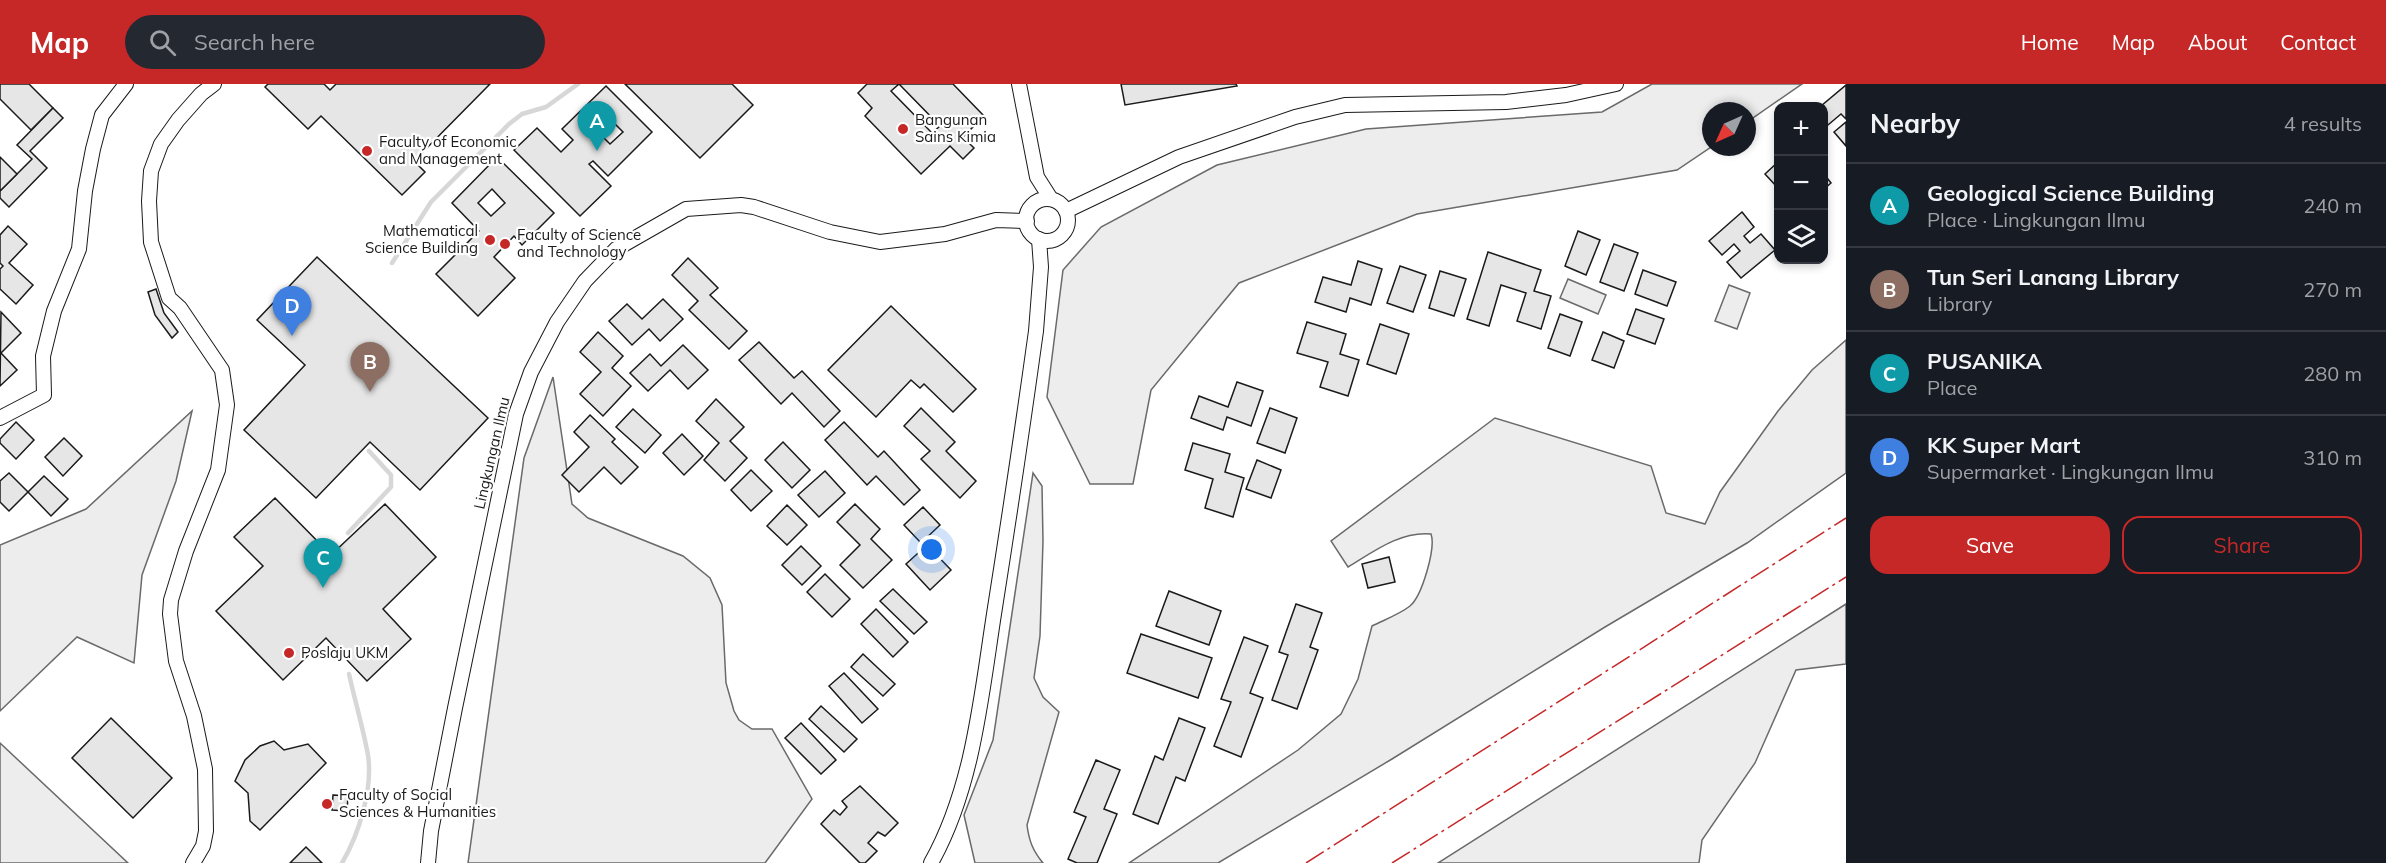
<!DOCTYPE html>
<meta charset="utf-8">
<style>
:root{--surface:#171b24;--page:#242831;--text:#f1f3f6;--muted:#9ea1a6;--line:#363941;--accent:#c62828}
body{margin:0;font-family:Mulish,sans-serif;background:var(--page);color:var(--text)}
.controls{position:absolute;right:18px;top:18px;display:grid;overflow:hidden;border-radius:12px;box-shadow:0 3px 9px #0003}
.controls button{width:54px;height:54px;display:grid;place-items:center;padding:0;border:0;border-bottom:2px solid var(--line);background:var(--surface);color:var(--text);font:30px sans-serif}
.compass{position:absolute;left:1702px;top:18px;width:54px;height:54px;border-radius:50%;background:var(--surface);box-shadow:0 3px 9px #0003;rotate:225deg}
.you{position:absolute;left:932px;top:466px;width:21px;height:21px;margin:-15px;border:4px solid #fff;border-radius:50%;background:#1a73e8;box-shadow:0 0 0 9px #1a73e833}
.badge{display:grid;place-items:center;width:39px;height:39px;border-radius:50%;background:var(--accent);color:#fff;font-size:20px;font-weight:700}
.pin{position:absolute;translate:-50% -50px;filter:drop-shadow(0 2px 3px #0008)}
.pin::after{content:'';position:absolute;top:32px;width:21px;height:18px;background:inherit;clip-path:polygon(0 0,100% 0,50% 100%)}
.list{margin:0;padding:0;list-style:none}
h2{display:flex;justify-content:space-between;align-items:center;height:78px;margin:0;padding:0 24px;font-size:26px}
h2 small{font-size:20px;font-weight:400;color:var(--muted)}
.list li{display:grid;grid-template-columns:39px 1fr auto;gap:18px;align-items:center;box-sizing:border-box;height:84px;padding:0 24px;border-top:2px solid var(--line)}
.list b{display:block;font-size:22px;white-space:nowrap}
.list p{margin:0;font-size:20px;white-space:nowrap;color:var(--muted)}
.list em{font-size:20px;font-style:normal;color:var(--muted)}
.actions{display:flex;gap:12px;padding:18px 24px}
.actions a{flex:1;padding:14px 0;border:2px solid var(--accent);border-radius:18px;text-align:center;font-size:21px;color:var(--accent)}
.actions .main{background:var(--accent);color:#fff}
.icon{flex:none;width:33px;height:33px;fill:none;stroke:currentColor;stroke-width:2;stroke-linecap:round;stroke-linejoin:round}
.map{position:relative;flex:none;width:1846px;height:779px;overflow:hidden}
header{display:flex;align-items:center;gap:36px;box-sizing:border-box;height:84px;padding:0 30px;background:var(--accent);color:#fff}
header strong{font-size:28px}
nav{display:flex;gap:33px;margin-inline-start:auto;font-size:21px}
.search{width:420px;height:54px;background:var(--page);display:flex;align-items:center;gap:15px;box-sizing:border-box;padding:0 21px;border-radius:33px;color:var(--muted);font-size:22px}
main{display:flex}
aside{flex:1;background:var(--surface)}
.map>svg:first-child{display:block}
.green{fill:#ededed;stroke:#6a6a6a;stroke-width:1.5}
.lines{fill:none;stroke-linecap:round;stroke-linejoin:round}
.stream{stroke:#d7d7d7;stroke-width:4.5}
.building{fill:#e6e6e6;stroke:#1a1a1a;stroke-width:1.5;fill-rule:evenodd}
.minor-casing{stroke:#1a1a1a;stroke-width:16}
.minor{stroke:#fff;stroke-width:14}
.power{stroke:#c62828;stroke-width:1.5;stroke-dasharray:21 4.5 3 4.5;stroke-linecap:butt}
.poi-dot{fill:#c62828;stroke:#fff;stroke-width:2}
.labels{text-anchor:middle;stroke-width:4.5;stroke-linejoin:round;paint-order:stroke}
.poi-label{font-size:15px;fill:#1a1a1a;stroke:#fff;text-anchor:start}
.street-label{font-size:15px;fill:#1a1a1a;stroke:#fff}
</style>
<header>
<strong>Map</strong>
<div class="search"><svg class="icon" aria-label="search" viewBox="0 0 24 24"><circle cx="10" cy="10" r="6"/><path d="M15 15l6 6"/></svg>Search here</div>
<nav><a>Home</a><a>Map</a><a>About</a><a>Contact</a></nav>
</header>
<main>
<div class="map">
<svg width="1846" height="779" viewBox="0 0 1846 779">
<rect width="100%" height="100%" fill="#fff"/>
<g class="green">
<polygon points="1652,0 1802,0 1747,38 1747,27 1711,27 1711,63 1677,86 1417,130 1239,199 1151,306 1133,400 1090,400 1047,313 1063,186 1101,143 1217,81 1366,45 1602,28"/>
<polygon points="1568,195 1606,211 1598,230 1560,214"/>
<polygon points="1729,201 1750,209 1737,245 1715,237"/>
<path d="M 1846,256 L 1846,389 L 1747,459 L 1605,543 L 1392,675 L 1218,779 L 1129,779 L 1298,666 L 1341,630 L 1358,595 L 1372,542 C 1384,536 1400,530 1410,522 C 1422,512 1436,464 1431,450 C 1400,447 1373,468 1348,483 L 1331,457 L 1495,334 L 1651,382 L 1666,429 L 1705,440 L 1720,408 L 1778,327 L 1812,286 Z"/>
<polygon points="553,293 572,420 588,434 683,472 710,494 722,521 726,599 734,627 739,636 752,645 772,645 812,715 765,779 468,779 524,374"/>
<polygon points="192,327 176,397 142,491 134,579 77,553 0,627 0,461 86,425"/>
<path d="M 1033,389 L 1042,402 L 1043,457 L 1040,552 L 1034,594 L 1043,613 L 1059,628 L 1027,741 C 1029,757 1033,767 1043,779 L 975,779 L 964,731 L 993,656 Z"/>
<polygon points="1846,520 1846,580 1796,586 1755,679 1702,756 1699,779 1438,779"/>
<polygon points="0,659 128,779 0,779"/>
</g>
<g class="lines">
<g class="stream">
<polyline points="392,179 431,118 509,40 522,30 546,23 578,0"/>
<polyline points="348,449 391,403 391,391 369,367"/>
<path d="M 342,779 C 359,750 373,705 368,671 C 363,644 355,617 349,590"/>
</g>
</g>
<g class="building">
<polygon points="0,0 29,0 53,24 31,46 0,15"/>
<polygon points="268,0 324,0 330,6 336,0 490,0 414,77 425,88 402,111 321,32 308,45 265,3"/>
<polygon points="625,0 732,0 753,21 700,74"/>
<polygon points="867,0 899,0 891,7 932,49 940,42 899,0 953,0 984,32 963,53 974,64 963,75 950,62 921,90 865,32 872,24 858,9"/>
<polygon points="1121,0 1236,0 1237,2 1125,21"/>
<polygon points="1846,1 1846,35 1841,30 1828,41 1824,35 1824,22 1821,22"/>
<path d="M 606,2 L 652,48 L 608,92 L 593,77 L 589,80 L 611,102 L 580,132 L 514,66 L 537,44 L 561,68 L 573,56 L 562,45 ZM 609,34 L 623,48 L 610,60 L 596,46 Z"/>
<polygon points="53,24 63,34 30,67 47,84 9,123 0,114 0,107 32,75 17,61"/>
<polygon points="1846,38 1846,62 1834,48"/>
<polygon points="0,73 17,90 0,107"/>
<path d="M 497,73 L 554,129 L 522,161 L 514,152 L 494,173 L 515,194 L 478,232 L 436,190 L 479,147 L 452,119 ZM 492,105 L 505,119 L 491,132 L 478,119 Z"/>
<polygon points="1778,78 1778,104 1765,90"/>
<polygon points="1824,90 1831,99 1824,105"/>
<polygon points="1742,128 1754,143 1744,152 1750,159 1761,150 1775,166 1741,194 1727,178 1740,167 1734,160 1722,171 1709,157"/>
<polygon points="8,142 27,160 9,179 33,201 16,220 0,205 0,185 3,182 0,179 0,151"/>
<polygon points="1578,147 1600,156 1586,191 1565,182"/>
<polygon points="1614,160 1638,169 1624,207 1600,198"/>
<polygon points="1488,168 1541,186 1534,207 1551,212 1541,245 1517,237 1526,209 1501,201 1489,242 1467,235"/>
<polygon points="317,173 488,334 420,406 370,358 316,414 244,346 305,281 257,236"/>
<polygon points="688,174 718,204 710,211 747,247 729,265 689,226 698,217 672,191"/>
<polygon points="1358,177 1382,185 1371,221 1350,214 1346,228 1315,218 1323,193 1351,201"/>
<polygon points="1400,182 1426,191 1413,228 1387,219"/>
<polygon points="1643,186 1676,198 1667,222 1635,210"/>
<polygon points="1440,187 1466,195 1454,232 1429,224"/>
<polygon points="156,205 164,229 178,248 172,254 155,231 148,208"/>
<polygon points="663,215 683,235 660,257 649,245 632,261 609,237 627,220 642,235"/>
<polygon points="891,222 976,305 953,328 924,300 920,304 911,296 876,333 828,286"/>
<polygon points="1636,225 1664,235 1655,260 1627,250"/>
<polygon points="1,228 21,249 1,269 17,286 0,302"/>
<polygon points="1560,230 1582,238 1570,272 1548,264"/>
<polygon points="1307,238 1346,250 1340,270 1359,276 1348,312 1320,303 1328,278 1297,269"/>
<polygon points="1380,240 1409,250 1396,290 1367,280"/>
<polygon points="598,248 623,272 612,284 631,302 603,332 580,310 601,288 580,268"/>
<polygon points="1603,248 1624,257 1614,284 1592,276"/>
<polygon points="759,258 794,294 802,287 840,327 824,343 792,309 781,320 739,276"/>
<polygon points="683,261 708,286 688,305 670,286 648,307 630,289 650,270 661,282"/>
<polygon points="1237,298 1263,307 1251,342 1227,333 1223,346 1191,334 1199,312 1228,323"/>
<polygon points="716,315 744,343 730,357 747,374 725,397 704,376 719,359 696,337"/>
<polygon points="921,324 955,358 946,367 976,397 960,414 921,375 930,367 904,342"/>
<polygon points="1270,324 1297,334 1285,369 1257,359"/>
<polygon points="633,325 661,351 645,369 616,343"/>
<polygon points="590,331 615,355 612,358 638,383 621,400 604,383 579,408 562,391 589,363 574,348"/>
<polygon points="16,338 34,356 16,375 0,359 0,355"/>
<polygon points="844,338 878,373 884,367 920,406 904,421 876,392 867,401 825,356"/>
<polygon points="682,350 703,372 684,391 663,369"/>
<polygon points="64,354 82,372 63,392 45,373"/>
<polygon points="783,358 810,386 792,404 765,376"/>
<polygon points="1193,359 1230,370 1225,388 1244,394 1233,433 1205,424 1213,395 1185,386"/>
<polygon points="1257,376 1281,386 1271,414 1246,405"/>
<polygon points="751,386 772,407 751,427 731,406"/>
<polygon points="825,387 845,409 819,433 798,411"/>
<polygon points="9,389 28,408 9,427 0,418 0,397"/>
<polygon points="44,392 68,415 51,432 28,408"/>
<polygon points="275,414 331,471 385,420 436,473 383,525 411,555 367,597 326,554 283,596 216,527 263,482 234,453"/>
<polygon points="855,420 880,445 871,455 892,476 863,504 840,481 860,461 837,438"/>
<polygon points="787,421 807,441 787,461 767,442"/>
<polygon points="923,423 940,441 921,459 904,441"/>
<polygon points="927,461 951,486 930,506 906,480"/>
<polygon points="801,462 821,482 802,501 782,481"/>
<polygon points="1389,473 1395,498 1368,504 1362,480"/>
<polygon points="825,490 850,515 832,533 807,508"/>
<polygon points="893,505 927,538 914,550 880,517"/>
<polygon points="1169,507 1221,527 1209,561 1156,542"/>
<polygon points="1296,520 1322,529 1310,563 1318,566 1297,625 1272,616 1288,571 1279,568"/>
<polygon points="876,525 908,558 893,573 861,540"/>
<polygon points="1141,550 1212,574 1198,614 1127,589"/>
<polygon points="1244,553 1268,562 1250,609 1263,614 1241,673 1214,662 1231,618 1221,615"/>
<polygon points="863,570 895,600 883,612 851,583"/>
<polygon points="844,589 878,625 862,639 829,602"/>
<polygon points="821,622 857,655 844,668 809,635"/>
<polygon points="111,634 172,694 133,734 72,674"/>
<polygon points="1179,634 1205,644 1185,697 1176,693 1158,740 1133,730 1155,672 1163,676"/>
<polygon points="801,639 836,676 821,690 785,654"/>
<polygon points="274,657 284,666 308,660 326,679 260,746 250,737 248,709 235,697 245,676 260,662"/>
<polygon points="1096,676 1120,686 1104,725 1117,730 1097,779 1077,779 1068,775 1086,733 1074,728"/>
<polygon points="860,702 898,739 885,752 878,748 868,759 877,767 865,779 860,779 821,740 834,726 840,731 847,723 842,717"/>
<polygon points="333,711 348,712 347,727 332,726"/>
<polygon points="306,763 322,779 290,779"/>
</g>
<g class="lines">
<defs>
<g id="minor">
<polyline points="1019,0 1037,93 1051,115"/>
<circle cx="1047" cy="136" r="21"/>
<polyline points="1066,127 1179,73 1295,33 1345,21 1506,18 1566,11 1616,0"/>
<polyline points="0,334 44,311 43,272 54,227 79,165 85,107 93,65 102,31 126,0"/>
<polyline points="193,779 203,762 206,747 205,685 194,632 176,577 170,530 171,516 186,467 218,386 227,321 222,286 180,224 169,214 151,158 149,117 151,87 161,60 178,36 201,10 214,0"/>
<polyline points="428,779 431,747 455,624 516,330 531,288 557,238 585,197 616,165 686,125 741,121 754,123 830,148 880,158 945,150 996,136 1027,137"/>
<path d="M 931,779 C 973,704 981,614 994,530 C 1009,435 1023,341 1036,247 L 1041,183 L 1039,155"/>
</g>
</defs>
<use href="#minor" class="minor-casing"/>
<use href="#minor" class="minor"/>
<g class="power">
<polyline points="1306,779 1846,434"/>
<polyline points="1392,779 1846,493"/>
</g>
</g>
<g class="poi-dot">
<circle cx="903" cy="45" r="6"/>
<circle cx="367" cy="67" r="6"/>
<circle cx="490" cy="156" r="6"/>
<circle cx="505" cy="160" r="6"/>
<circle cx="289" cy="569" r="6"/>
<circle cx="327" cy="720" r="6"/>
</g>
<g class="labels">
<g class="poi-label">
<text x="915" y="41">Bangunan<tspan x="915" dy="17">Sains Kimia</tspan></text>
<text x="379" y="63">Faculty of Economic<tspan x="379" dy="17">and Management</tspan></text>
<text x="478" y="152" text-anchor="end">Mathematical<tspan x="478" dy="17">Science Building</tspan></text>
<text x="517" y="156">Faculty of Science<tspan x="517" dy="17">and Technology</tspan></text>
<text x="301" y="574">Poslaju UKM</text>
<text x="339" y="716">Faculty of Social<tspan x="339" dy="17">Sciences &amp; Humanities</tspan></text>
</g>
<g class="street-label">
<text transform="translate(492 369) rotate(-77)" y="5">Lingkungan Ilmu</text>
</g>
</g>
</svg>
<div class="controls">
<button>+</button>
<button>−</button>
<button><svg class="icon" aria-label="layers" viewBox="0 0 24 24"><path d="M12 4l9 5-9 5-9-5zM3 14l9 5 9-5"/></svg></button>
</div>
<svg class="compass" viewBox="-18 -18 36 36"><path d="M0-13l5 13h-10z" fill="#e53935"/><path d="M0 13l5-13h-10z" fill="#9ea1a6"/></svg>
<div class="you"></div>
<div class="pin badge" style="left:597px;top:67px;background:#0f9aa8">A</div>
<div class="pin badge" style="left:370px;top:308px;background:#8d6e63">B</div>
<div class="pin badge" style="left:323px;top:504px;background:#0f9aa8">C</div>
<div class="pin badge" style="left:292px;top:252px;background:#3f7fe0">D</div>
</div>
<aside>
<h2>Nearby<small>4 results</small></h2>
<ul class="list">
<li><span class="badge" style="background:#0f9aa8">A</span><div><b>Geological Science Building</b><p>Place · Lingkungan Ilmu</p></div><em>240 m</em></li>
<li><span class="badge" style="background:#8d6e63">B</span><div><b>Tun Seri Lanang Library</b><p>Library</p></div><em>270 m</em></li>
<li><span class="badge" style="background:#0f9aa8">C</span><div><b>PUSANIKA</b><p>Place</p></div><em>280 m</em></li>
<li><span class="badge" style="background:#3f7fe0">D</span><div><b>KK Super Mart</b><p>Supermarket · Lingkungan Ilmu</p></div><em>310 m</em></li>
</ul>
<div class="actions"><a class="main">Save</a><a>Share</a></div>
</aside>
</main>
